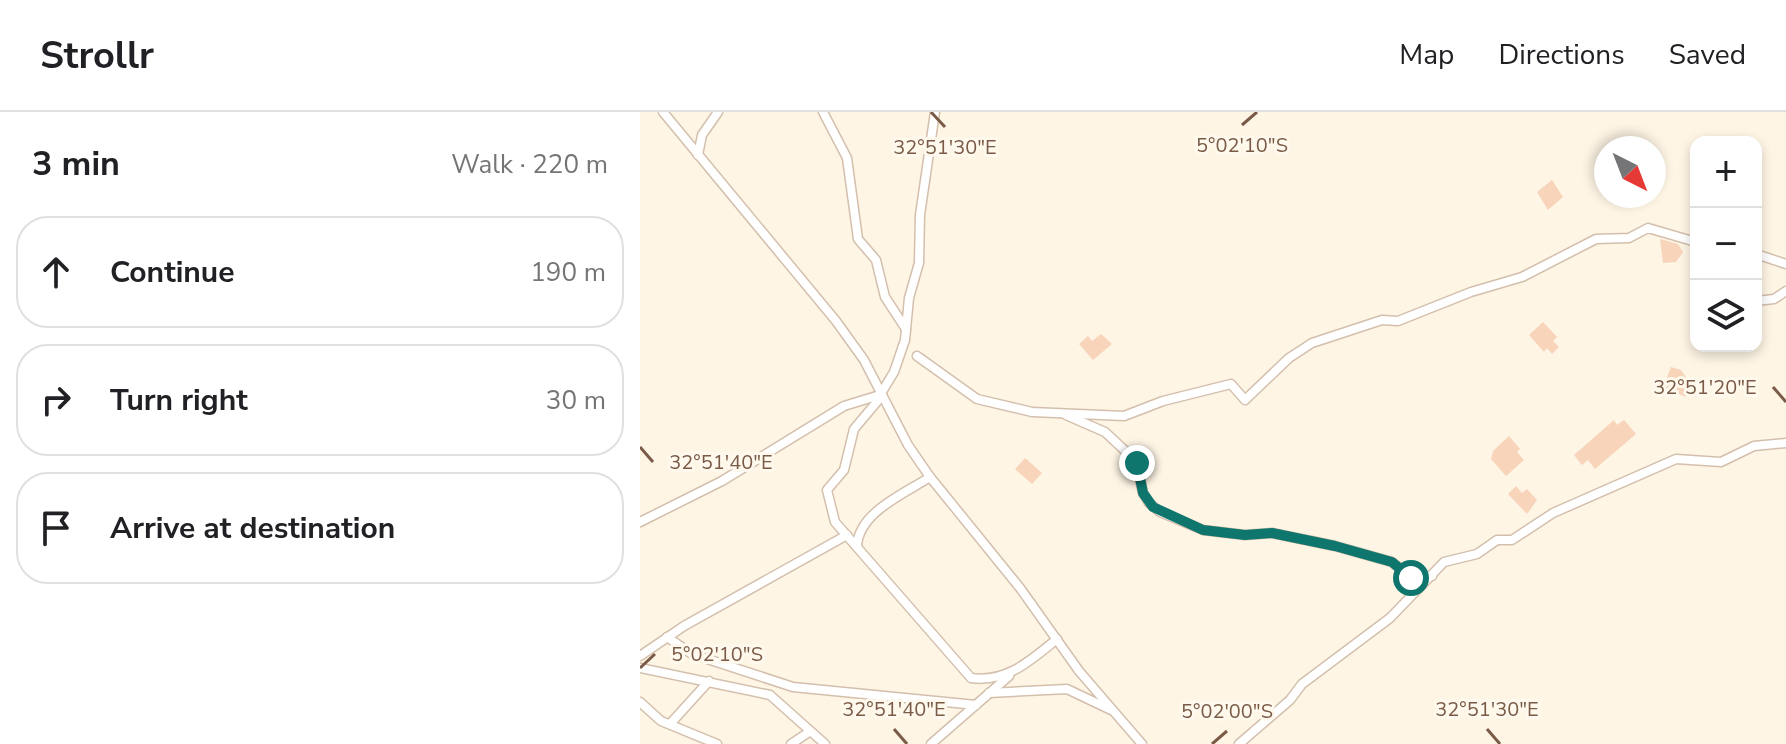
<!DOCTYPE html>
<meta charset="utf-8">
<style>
:root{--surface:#fff;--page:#f6f6f6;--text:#202124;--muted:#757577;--line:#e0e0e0}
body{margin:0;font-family:"Nunito Sans",sans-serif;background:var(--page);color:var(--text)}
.controls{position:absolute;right:24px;top:24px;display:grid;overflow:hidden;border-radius:16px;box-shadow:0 4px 12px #0003}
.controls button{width:72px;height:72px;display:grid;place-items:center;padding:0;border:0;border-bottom:2px solid var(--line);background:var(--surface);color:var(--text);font:40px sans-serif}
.compass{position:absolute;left:954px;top:24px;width:72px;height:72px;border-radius:50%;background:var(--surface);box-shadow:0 4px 12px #0003;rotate:138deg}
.stop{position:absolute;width:24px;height:24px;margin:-18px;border:6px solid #0f766e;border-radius:50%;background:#fff}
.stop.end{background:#0f766e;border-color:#fff;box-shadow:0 2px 8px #0008}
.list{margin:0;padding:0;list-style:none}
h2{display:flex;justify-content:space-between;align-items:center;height:104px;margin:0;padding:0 32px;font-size:34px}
h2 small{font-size:26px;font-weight:400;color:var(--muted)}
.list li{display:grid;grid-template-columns:52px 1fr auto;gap:24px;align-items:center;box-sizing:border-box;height:112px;margin:0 16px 16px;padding:0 16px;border:2px solid var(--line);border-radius:32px}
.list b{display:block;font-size:30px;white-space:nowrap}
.list em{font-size:26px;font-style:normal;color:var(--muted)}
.icon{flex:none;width:44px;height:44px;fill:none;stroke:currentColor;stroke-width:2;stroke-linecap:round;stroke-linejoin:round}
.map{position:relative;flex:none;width:1146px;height:632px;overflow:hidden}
header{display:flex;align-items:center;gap:48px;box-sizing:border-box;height:112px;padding:0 40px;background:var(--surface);border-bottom:2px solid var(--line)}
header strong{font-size:38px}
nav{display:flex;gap:44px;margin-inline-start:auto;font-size:28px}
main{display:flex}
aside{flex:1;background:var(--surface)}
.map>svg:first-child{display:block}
.building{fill:#f7d4ba}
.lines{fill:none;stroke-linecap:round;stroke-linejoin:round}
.street-casing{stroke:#d4bfac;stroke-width:11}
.street{stroke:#fff;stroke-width:8}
.route{stroke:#0f766e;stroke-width:10}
.ticks{fill:none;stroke:#7a5b47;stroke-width:3}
.ticks-label{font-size:20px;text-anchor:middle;fill:#7a5b47;stroke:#fff9ed;stroke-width:6;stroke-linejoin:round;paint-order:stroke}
</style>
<header>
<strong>Strollr</strong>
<nav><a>Map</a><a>Directions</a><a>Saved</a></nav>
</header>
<main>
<aside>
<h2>3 min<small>Walk · 220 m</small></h2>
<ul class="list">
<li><svg class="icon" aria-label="ahead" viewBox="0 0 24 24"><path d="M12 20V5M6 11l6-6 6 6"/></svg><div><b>Continue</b></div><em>190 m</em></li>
<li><svg class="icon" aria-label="right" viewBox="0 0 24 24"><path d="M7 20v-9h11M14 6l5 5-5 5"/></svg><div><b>Turn right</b></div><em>30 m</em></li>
<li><svg class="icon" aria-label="arrive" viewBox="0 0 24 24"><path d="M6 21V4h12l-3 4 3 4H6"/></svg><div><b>Arrive at destination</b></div></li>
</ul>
</aside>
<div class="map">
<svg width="1146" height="632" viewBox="0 0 1146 632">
<rect width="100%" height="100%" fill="#fef5e5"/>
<g class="building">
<polygon points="912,68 923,85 908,98 897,80"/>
<polygon points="1020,127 1038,132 1043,140 1036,150 1023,151"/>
<polygon points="903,210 917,225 913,229 919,235 912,242 907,236 904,240 889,223"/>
<polygon points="461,222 472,232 453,248 439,232 448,224 452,229"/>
<polygon points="1031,255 1041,258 1049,269 1044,275 1046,285 1023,276"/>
<polygon points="974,308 977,313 984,308 996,322 955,357 948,348 942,353 934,343"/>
<polygon points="869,324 880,337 877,340 884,348 866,364 851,347 853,339"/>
<polygon points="385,346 402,361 392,372 375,357"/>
<polygon points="876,374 882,381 887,377 897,388 887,402 868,382"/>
</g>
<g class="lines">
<defs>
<g id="street">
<polyline points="23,0 196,209 224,248 268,333 290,365 380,476 439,559 502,632"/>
<polyline points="183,0 207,46 218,127 236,148 245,185 266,217"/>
<polyline points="58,43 62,23 78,0"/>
<polyline points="1116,142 1146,152"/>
<polyline points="1116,189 1134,187 1146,179"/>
<polyline points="277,244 337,287 392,300 484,304 523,289 591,272 605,288 649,246 672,231 742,208 758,209 831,180 882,165 956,127 989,126 1008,116 1056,130"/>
<path d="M 241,285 L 214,317 L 204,358 L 187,378 L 195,410 L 331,566 C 367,571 391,548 417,527"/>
<polyline points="426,303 465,320 496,349 503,381 509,391 520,400 563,418 605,423 632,421 695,434 752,450 771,466 792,464"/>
<polyline points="0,410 82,369 204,294 240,283 254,260 265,228 269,186 279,151 280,103 295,0"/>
<path d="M 217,434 C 219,400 264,382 290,365"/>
<polyline points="27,525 52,542 153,575 336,593"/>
<polyline points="0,544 44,514 207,423"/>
<polyline points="0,556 130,583 185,632"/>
<polyline points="349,581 427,577 471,598"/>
<polyline points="0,590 21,609 77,632"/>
<polyline points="30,612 69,569"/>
<polyline points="151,632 169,620"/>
<polyline points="291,632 369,564"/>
<polyline points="599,632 650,588 662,572 750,506 804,450 837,442 857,428 872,428 913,401 1036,347 1081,350 1114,334 1146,331"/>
</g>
</defs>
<use href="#street" class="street-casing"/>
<use href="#street" class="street"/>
</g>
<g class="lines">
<polyline class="route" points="497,351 503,381 513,395 563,418 605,423 632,421 695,434 752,450 771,466"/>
</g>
<path class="ticks" d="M 291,0 L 305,15M 602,13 L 617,0M 1133,275 L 1146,290M 0,335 L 13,350M 0,556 L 15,542M 254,617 L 267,632M 847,617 L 860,632M 572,632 L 587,619"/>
<g class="ticks-label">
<text x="602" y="40">5°02'10"S</text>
<text x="305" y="42">32°51'30"E</text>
<text x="1065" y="282">32°51'20"E</text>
<text x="81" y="357">32°51'40"E</text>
<text x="77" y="549">5°02'10"S</text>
<text x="254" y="604">32°51'40"E</text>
<text x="847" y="604">32°51'30"E</text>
<text x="587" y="606">5°02'00"S</text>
</g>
</svg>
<div class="controls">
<button>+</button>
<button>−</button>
<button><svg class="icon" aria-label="layers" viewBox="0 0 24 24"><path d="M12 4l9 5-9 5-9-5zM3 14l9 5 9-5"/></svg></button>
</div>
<svg class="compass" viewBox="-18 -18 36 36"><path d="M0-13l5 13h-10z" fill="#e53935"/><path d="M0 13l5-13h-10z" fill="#757577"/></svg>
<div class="stop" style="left:771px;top:466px"></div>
<div class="stop end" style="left:497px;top:351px"></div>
</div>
</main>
